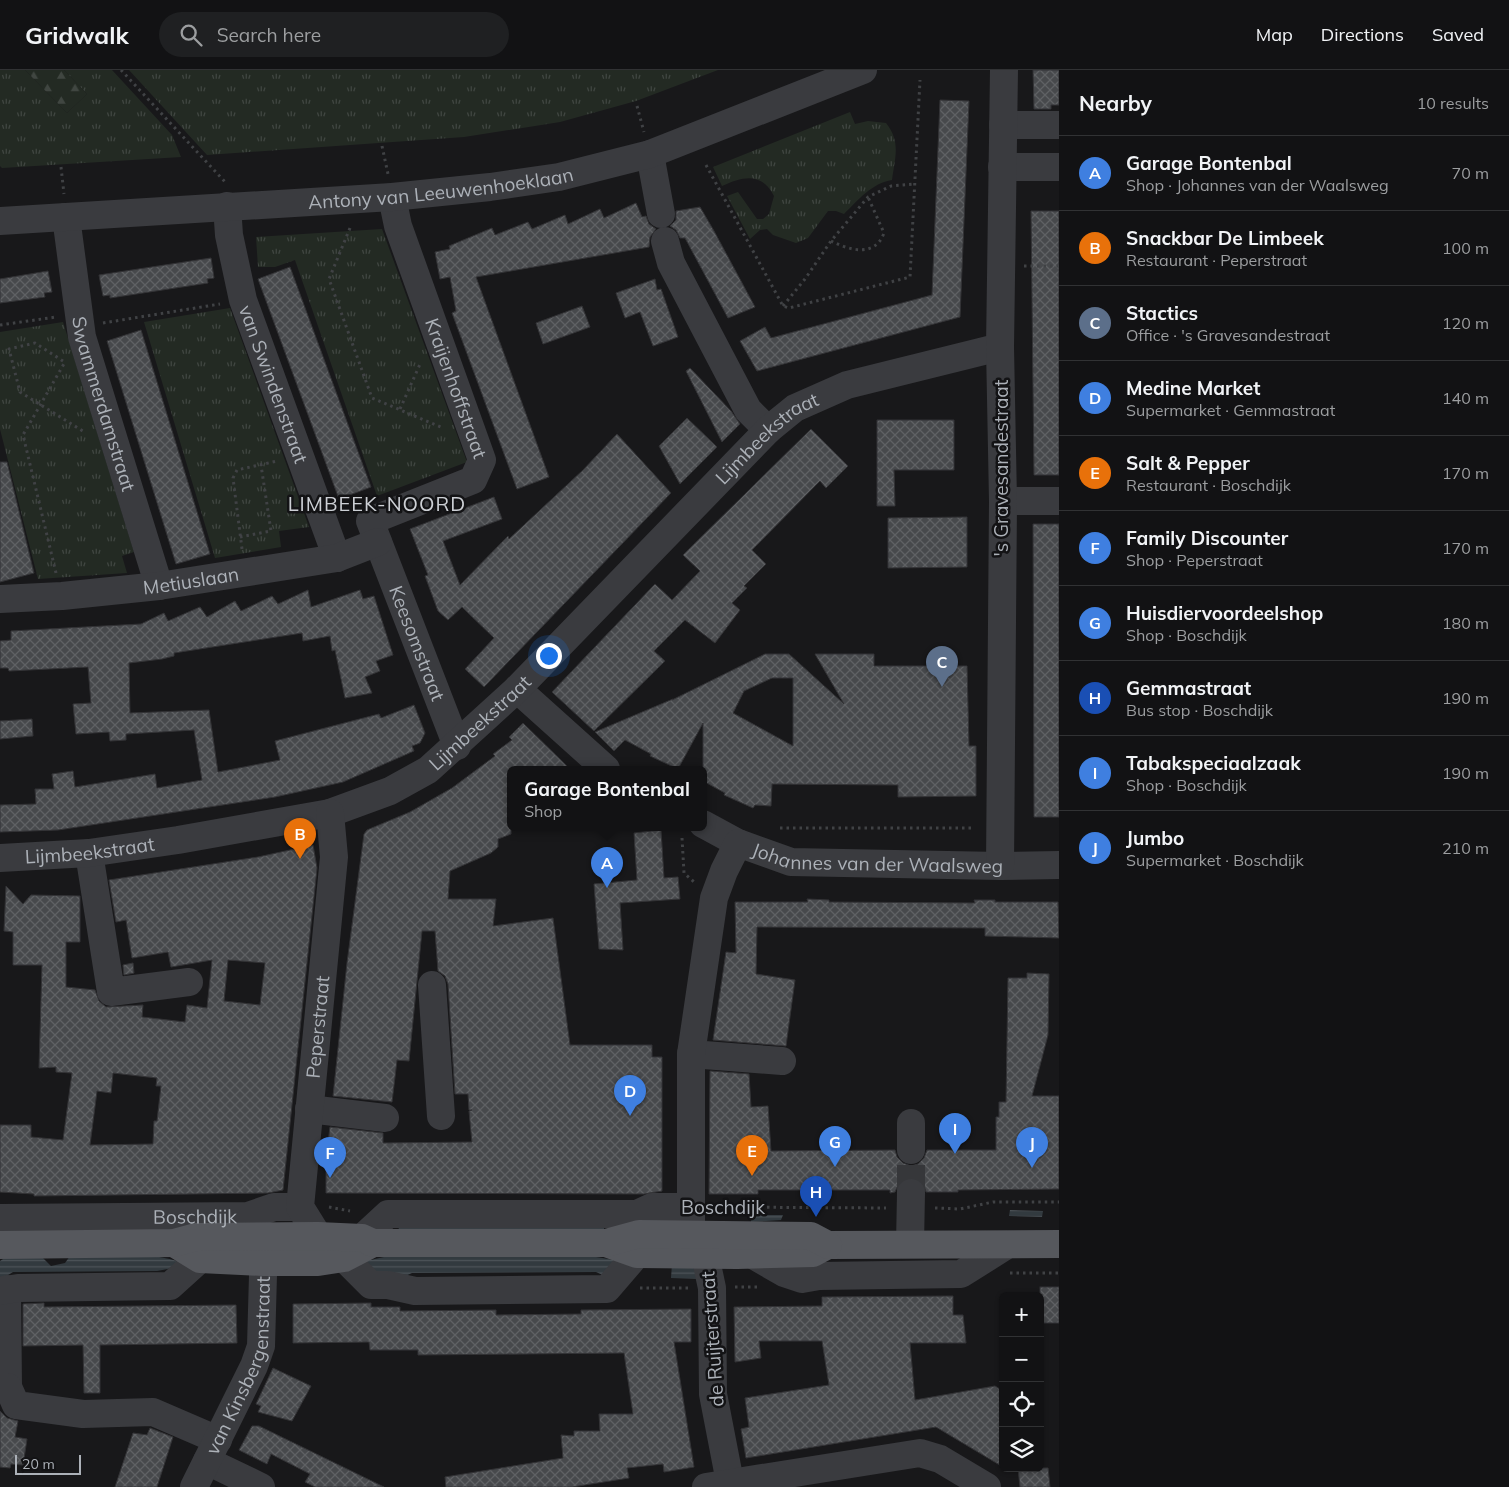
<!DOCTYPE html>
<meta charset="utf-8">
<style>
:root{--surface:#121214;--page:#1f2022;--text:#f1f3f6;--muted:#9c9ea0;--line:#313234;--accent:#de9e4c}
body{margin:0;font-family:Mulish,sans-serif;background:var(--page);color:var(--text)}
.controls{position:absolute;right:15px;bottom:15px;display:grid;overflow:hidden;border-radius:8px;box-shadow:0 1px 4px #0004}
.controls button{width:45px;height:45px;display:grid;place-items:center;padding:0;border:0;border-bottom:1px solid var(--line);background:var(--surface);color:var(--text);font:25px sans-serif}
.scale{position:absolute;left:15px;bottom:12px;width:66px;box-sizing:border-box;padding-left:5px;border:2px solid #acb1b8;border-top:0;font-size:14px;line-height:18px;white-space:nowrap;color:#acb1b8;-webkit-text-stroke:4px #131315;paint-order:stroke}
.you{position:absolute;left:548px;top:585px;width:18px;height:18px;margin:-12px;border:4px solid #fff;border-radius:50%;background:#1a73e8;box-shadow:0 0 0 8px #1a73e833}
.badge{display:grid;place-items:center;width:32px;height:32px;border-radius:50%;background:var(--accent);color:#fff;font-size:16px;font-weight:700}
.pin{position:absolute;translate:-50% -41px;filter:drop-shadow(0 1px 2px #0008)}
.pin::after{content:'';position:absolute;top:26px;width:18px;height:15px;background:inherit;clip-path:polygon(0 0,100% 0,50% 100%)}
.popup{position:absolute;left:507px;top:696px;width:200px;height:65px;box-sizing:border-box;display:grid;place-content:center;border-radius:8px;background:var(--surface);filter:drop-shadow(0 1px 4px #0005);font-size:16px;white-space:nowrap;color:var(--muted)}
.popup b{font-size:19px;color:var(--text)}
.popup::after{content:'';position:absolute;left:50%;top:100%;margin-left:-10px;border:10px solid transparent;border-top-color:var(--surface)}
.list{margin:0;padding:0;list-style:none}
h2{display:flex;justify-content:space-between;align-items:center;height:65px;margin:0;padding:0 20px;font-size:21px}
h2 small{font-size:16px;font-weight:400;color:var(--muted)}
.list li{display:grid;grid-template-columns:32px 1fr auto;gap:15px;align-items:center;box-sizing:border-box;height:75px;padding:0 20px;border-top:1px solid var(--line)}
.list b{display:block;font-size:19px;white-space:nowrap}
.list p{margin:0;font-size:16px;white-space:nowrap;color:var(--muted)}
.list em{font-size:16px;font-style:normal;color:var(--muted)}
.icon{flex:none;width:28px;height:28px;fill:none;stroke:currentColor;stroke-width:2;stroke-linecap:round;stroke-linejoin:round}
.map{position:relative;flex:none;width:1059px;height:1417px;overflow:hidden}
header{display:flex;align-items:center;gap:30px;box-sizing:border-box;height:70px;padding:0 25px;background:var(--surface);border-bottom:1px solid var(--line)}
header strong{font-size:24px}
nav{display:flex;gap:28px;margin-inline-start:auto;font-size:18px}
.search{width:350px;height:45px;background:var(--page);display:flex;align-items:center;gap:12px;box-sizing:border-box;padding:0 18px;border-radius:28px;color:var(--muted);font-size:19px}
main{display:flex}
aside{flex:1;background:var(--surface)}
.map>svg:first-child{display:block}
.grass{fill:url(#grass-tufts)}
.forest{fill:url(#forest-firs)}
.water{fill:url(#water-rules)}
.building{fill:url(#building-cross-hatch);stroke:#333336;fill-rule:evenodd}
.lines{fill:none;stroke-linecap:round;stroke-linejoin:round}
.minor-tunnel{stroke:#36373a;stroke-width:28;stroke-dasharray:28 14;stroke-linecap:butt}
.path{stroke:#404245;stroke-width:3;stroke-dasharray:2.5 4;stroke-linecap:butt}
.minor{stroke:#3a3b3f;stroke-width:28}
.major{stroke:#56585d;stroke-width:28}
.labels{text-anchor:middle;stroke-width:5;stroke-linejoin:round;paint-order:stroke}
.street-label{font-size:19px;fill:#acb1b8;stroke:#131315}
.neighbourhood-label{font-size:20px;letter-spacing:1px;fill:#cdd0d5;stroke:#131315}
</style>
<header>
<strong>Gridwalk</strong>
<div class="search"><svg class="icon" aria-label="search" viewBox="0 0 24 24"><circle cx="10" cy="10" r="6"/><path d="M15 15l6 6"/></svg>Search here</div>
<nav><a>Map</a><a>Directions</a><a>Saved</a></nav>
</header>
<main>
<div class="map">
<svg width="1059" height="1417" viewBox="0 0 1059 1417">
<defs>
<pattern id="grass-tufts" width="24" height="20" patternUnits="userSpaceOnUse" patternTransform="scale(1.25)"><rect width="24" height="20" fill="#232a23"/><path d="M3 7l-1-3M5 7V3M7 7l1-3M15 17l-1-3M17 17v-4M19 17l1-3" fill="none" stroke="#404641"/></pattern>
<pattern id="forest-firs" width="22" height="20" patternUnits="userSpaceOnUse" patternTransform="scale(1.25)"><rect width="22" height="20" fill="#232a23"/><path d="M5 1l3.5 6h-7zM16 11l3.5 6h-7z" fill="#404641"/></pattern>
<pattern id="water-rules" width="6" height="5" patternUnits="userSpaceOnUse" patternTransform="scale(1.25)"><rect width="6" height="5" fill="#323a3f"/><path d="M0 2.5h6" fill="none" stroke="#4d5459"/></pattern>
<pattern id="building-cross-hatch" width="8" height="8" patternUnits="userSpaceOnUse" patternTransform="scale(1.25)"><rect width="8" height="8" fill="#47494c"/><path d="M0 0l8 8M0 8l8-8" fill="none" stroke="#5f6164"/></pattern>
</defs>
<rect width="100%" height="100%" fill="#18181a"/>
<g class="grass">
<polygon points="0,0 25,0 67,43 87,24 64,0 112,0 172,65 181,87 2,98 0,96"/>
<polygon points="129,0 718,0 636,31 560,52 464,67 207,85"/>
<path d="M 850,42 L 855,54 L 868,51 L 886,53 C 901,72 895,87 892,110 C 872,113 858,130 844,144 L 836,141 L 828,141 L 808,168 L 796,173 L 773,165 L 767,159 L 760,160 L 750,169 L 727,126 L 738,122 L 757,149 L 763,149 L 769,144 L 774,126 C 762,102 743,106 722,116 L 713,97 Z"/>
<polygon points="382,159 467,392 377,426 295,190 275,197 258,197 256,167"/>
<polygon points="230,238 309,457 279,461 281,477 215,488 144,252"/>
<polygon points="63,252 134,482 122,486 127,503 38,509 0,359 0,262"/>
</g>
<polygon class="forest" points="25,0 64,0 87,24 67,43"/>
<g class="water">
<polygon points="1010,1140 1043,1141 1042,1147 1009,1146"/>
<polygon points="754,1145 783,1145 781,1150 751,1152 751,1147"/>
<polygon points="398,1152 604,1152 604,1159 594,1160 399,1161"/>
<path d="M 70,1186 C 105,1186 144,1181 177,1191 L 173,1198 L 157,1201 L 13,1202 L 0,1210 L 0,1191 L 6,1187 L 42,1187 L 51,1196 L 65,1193 Z"/>
<path d="M 384,1187 L 596,1187 L 621,1191 L 607,1207 L 596,1202 L 412,1203 C 395,1212 377,1207 366,1191 Z"/>
<polygon points="672,1194 693,1197 700,1209 671,1208"/>
</g>
<g class="building">
<polygon points="1033,0 1059,0 1059,35 1051,35 1051,39 1034,39"/>
<polygon points="940,30 969,31 960,247 757,301 740,271 765,257 771,268 932,225"/>
<polygon points="636,133 642,147 646,146 649,154 656,159 650,167 649,177 476,207 549,407 517,419 452,243 456,241 450,207 440,209 435,182 450,179 449,176 492,158 495,165 528,152 532,159 565,145 568,154 600,139 604,148"/>
<polygon points="700,137 714,161 755,237 728,248 685,168 680,168 676,160 670,156 676,150 676,141"/>
<polygon points="1031,141 1059,141 1059,405 1034,405"/>
<polygon points="211,188 214,208 207,209 208,213 110,228 110,225 103,226 99,205"/>
<polygon points="290,197 371,417 339,429 258,209"/>
<polygon points="48,201 52,222 44,223 45,227 0,233 0,209"/>
<polygon points="655,209 657,220 661,219 678,267 653,276 640,242 625,248 616,223"/>
<polygon points="582,236 590,257 543,274 536,253"/>
<polygon points="141,260 210,484 176,494 107,271"/>
<polygon points="690,298 731,341 740,354 722,372 686,301"/>
<polygon points="687,348 717,377 680,414 659,376"/>
<polygon points="877,350 954,350 954,400 894,400 895,436 877,436"/>
<polygon points="811,359 848,396 826,418 820,411 752,480 766,494 744,516 747,518 732,533 740,540 715,573 685,550 654,581 665,591 594,661 552,622 655,514 672,530 700,501 683,485"/>
<polygon points="617,364 671,423 484,617 465,599 494,568 462,537 448,550 438,541 425,506 428,505 410,459 494,427 502,449 443,471 460,515 508,466 509,469 583,400"/>
<polygon points="0,392 7,392 34,503 0,512"/>
<polygon points="967,447 967,497 888,498 888,448"/>
<polygon points="1033,454 1059,454 1059,747 1034,747"/>
<polygon points="308,520 311,537 360,520 363,529 374,526 393,585 376,591 380,601 365,607 372,623 345,628 335,580 332,581 330,566 303,571 302,563 174,583 174,586 162,589 129,593 130,643 209,640 218,702 280,690 275,671 379,644 381,648 414,635 425,663 420,673 412,676 414,681 343,712 275,727 58,760 0,762 0,735 36,734 35,719 54,719 52,704 73,701 75,717 155,704 157,718 202,710 194,660 126,664 126,670 110,671 109,662 76,664 73,634 91,633 88,597 9,601 8,598 0,598 0,571 11,570 11,561 141,554 164,543 168,551 200,537 207,547 235,531 241,541 272,526 278,534"/>
<path d="M 765,584 L 789,584 L 844,634 L 815,584 L 874,584 L 874,596 L 967,596 L 969,676 L 976,676 L 976,726 L 898,727 L 898,715 L 772,714 L 771,736 L 755,735 L 753,738 L 724,725 L 725,723 L 703,711 L 703,653 L 678,699 L 650,686 L 651,684 L 625,670 L 614,681 L 595,662 L 673,629 L 672,630 ZM 772,608 L 793,608 L 793,676 L 733,643 L 744,621 Z"/>
<polygon points="32,649 33,666 0,669 0,651"/>
<polygon points="523,653 570,699 511,699 511,764 498,769 498,777 491,783 450,801 448,829 496,829 493,856 553,848 570,975 652,975 652,987 662,987 662,1121 644,1124 326,1123 326,1089 330,1057 383,1063 383,1073 472,1072 469,1041 472,1040 469,1040 468,1024 455,1024 448,914 445,906 438,901 435,861 422,861 409,991 397,990 392,1032 333,1026 347,893 364,764 367,760 410,742 452,718 495,686 493,684 512,670 509,667"/>
<polygon points="661,760 664,808 678,807 680,829 620,833 623,880 599,879 594,814 637,810 634,763"/>
<path d="M 313,775 L 317,798 L 283,1120 L 268,1123 L 34,1126 L 34,1124 L 0,1122 L 0,1055 L 31,1055 L 31,1067 L 63,1070 L 72,1003 L 56,1002 L 56,997 L 39,998 L 42,895 L 13,895 L 13,862 L 4,861 L 6,816 L 23,834 L 31,825 L 80,826 L 80,872 L 66,872 L 66,917 L 95,920 L 99,931 L 106,937 L 143,935 L 142,947 L 185,952 L 187,935 L 207,938 L 212,890 L 171,897 L 168,882 L 132,888 L 126,850 L 116,852 L 109,810 L 258,787 ZM 228,890 L 265,893 L 260,935 L 224,931 ZM 113,1003 L 157,1008 L 156,1016 L 161,1016 L 157,1051 L 154,1051 L 153,1074 L 90,1075 L 97,1021 L 111,1023 Z"/>
<polygon points="807,829 829,830 829,832 975,833 974,830 995,830 995,832 1058,832 1059,868 985,866 985,858 757,857 756,904 795,910 786,976 713,970 726,882 736,883 735,832 808,832"/>
<polygon points="133,893 134,903 124,905 123,895"/>
<polygon points="1027,903 1049,904 1048,965 1032,1026 1059,1026 1059,1119 958,1120 958,1122 926,1122 924,1115 919,1110 911,1107 904,1109 898,1115 895,1122 890,1123 890,1120 758,1120 758,1124 709,1124 710,1001 749,1004 751,1037 768,1036 771,1081 895,1080 897,1087 903,1093 911,1096 918,1094 924,1088 927,1080 996,1080 996,1047 999,1047 999,1032 1006,1032 1008,908 1027,908"/>
<rect x="1040" y="1217" width="19" height="36"/>
<polygon points="953,1226 953,1245 963,1245 966,1273 910,1273 915,1330 995,1316 1003,1321 1003,1397 936,1357 746,1388 741,1359 749,1357 745,1328 829,1315 822,1271 759,1271 761,1288 735,1292 734,1237 822,1236 822,1227"/>
<polygon points="44,1233 44,1237 236,1235 237,1273 100,1275 100,1323 84,1323 83,1275 23,1276 23,1234"/>
<polygon points="371,1233 371,1237 400,1237 400,1241 496,1240 496,1245 581,1244 581,1240 691,1239 691,1272 674,1272 694,1397 664,1402 663,1394 627,1398 629,1408 572,1417 446,1417 445,1407 563,1388 561,1365 574,1366 574,1361 600,1361 599,1344 633,1344 624,1283 418,1285 418,1280 370,1280 369,1272 293,1273 293,1234"/>
<polygon points="273,1298 311,1316 292,1351 258,1342 261,1336 256,1334"/>
<polygon points="0,1341 7,1348 18,1351 15,1367 27,1369 23,1395 11,1394 10,1398 0,1397"/>
<polygon points="252,1356 259,1356 384,1417 315,1417 305,1412 310,1404 271,1384 267,1394 239,1380"/>
<polygon points="150,1358 173,1367 157,1417 115,1417 133,1363 147,1365"/>
<polygon points="1018,1398 1048,1398 1050,1417 1020,1417"/>
</g>
<g class="lines">
<polyline class="minor-tunnel" points="911,1123 911,1080"/>
<g class="path">
<polyline points="121,0 226,113"/>
<polyline points="637,36 644,62"/>
<polyline points="382,76 388,104"/>
<polyline points="706,95 783,236 789,238 910,207 920,10"/>
<polyline points="61,97 64,124"/>
<polyline points="350,158 329,209 372,328 443,358"/>
<path d="M 831,171 C 849,180 875,188 884,163 L 868,127"/>
<polyline points="1024,196 1059,196"/>
<polyline points="783,236 805,209 831,171 868,127 891,116 914,114"/>
<polyline points="103,253 220,234"/>
<polyline points="0,255 56,247"/>
<polyline points="63,291 35,273 9,279 20,322 86,363"/>
<polyline points="400,339 421,292"/>
<polyline points="240,467 271,461 261,395"/>
<polyline points="242,479 233,408 237,400 277,391"/>
<polyline points="56,503 23,365 65,292"/>
<polyline points="780,758 975,758"/>
<polyline points="682,768 684,803 694,812"/>
<polyline points="329,1137 350,1141"/>
<polyline points="715,1137 886,1138"/>
<polyline points="935,1138 960,1139 993,1132 1059,1132"/>
<polyline points="1010,1203 1059,1203"/>
<polyline points="735,1217 759,1217"/>
<polyline points="640,1218 689,1218"/>
</g>
<g class="minor">
<polyline points="1003,55 1059,55"/>
<polyline points="650,84 661,144"/>
<polyline points="1002,97 1059,97"/>
<path id="s1" d="M 392,127 L 398,156 L 482,390 L 473,410 L 370,451 L 457,676"/>
<path id="s2" d="M 227,136 L 229,165 L 243,230 L 337,488"/>
<path id="s3" d="M 66,147 L 82,267 L 159,516"/>
<path id="s4" d="M 0,151 L 392,127 L 490,117 L 559,107 L 650,84 L 863,0"/>
<polyline points="665,171 671,193 748,340 768,360"/>
<polyline points="1003,431 1059,431"/>
<path id="s5" d="M 0,529 L 62,526 L 159,516 L 337,488 L 378,472"/>
<polyline points="517,619 606,699"/>
<path id="s6" d="M 703,754 L 738,773 L 791,792 L 1000,796 L 1059,795"/>
<polyline points="89,783 111,922 189,912"/>
<path id="s7" d="M 0,788 L 89,783 L 178,770 L 330,743 L 390,721 L 428,700 L 517,619 L 768,360 L 795,338 L 847,315 L 1000,277"/>
<polyline points="1000,796 1003,431 1000,277 1004,0"/>
<polyline points="432,915 441,1046"/>
<polyline points="691,984 782,991"/>
<polyline points="309,1039 385,1048"/>
<polyline points="911,1080 911,1053"/>
<path id="s8" d="M 0,1148 L 248,1146 L 274,1137 L 300,1137"/>
<path id="s9" d="M 318,1166 L 300,1137 L 334,787 L 330,743"/>
<polyline points="362,1168 388,1144 637,1144 652,1137 690,1137"/>
<polyline points="910,1174 911,1123"/>
<polyline points="753,1185 784,1203 802,1209 819,1206 961,1204 1007,1175"/>
<polyline points="344,1188 371,1215 388,1215 415,1221 607,1219 637,1184"/>
<polyline points="7,1219 8,1317"/>
<polyline points="0,1221 18,1218 170,1216 200,1189"/>
<polyline points="0,1317 8,1317 16,1335 83,1344 153,1342 218,1370"/>
<polyline points="207,1391 261,1417"/>
<polyline points="730,1412 713,1324 712,1218 705,1185 691,1164 691,984 714,828 724,801 738,773"/>
<path id="s10" d="M 194,1417 L 254,1296 L 261,1276 L 264,1169"/>
<polyline points="706,1417 920,1383 940,1389 987,1417"/>
</g>
<g class="major">
<polyline points="174,1173 200,1189 264,1192 318,1192 344,1188 373,1173"/>
<polyline points="606,1173 637,1184 737,1185 813,1183 828,1175 1059,1174"/>
<polyline points="0,1175 174,1173 196,1167 318,1166 362,1168 373,1173 606,1173 639,1164 811,1166 828,1175"/>
</g>
</g>
<g class="labels">
<g class="street-label">
<text dy="7" stroke="none"><textPath href="#s4" startOffset="442">Antony van Leeuwenhoeklaan</textPath></text>
<text dy="7" stroke="none"><textPath href="#s2" startOffset="185">van Swindenstraat</textPath></text>
<text dy="7" stroke="none"><textPath href="#s1" startOffset="202">Kraijenhoffstraat</textPath></text>
<text dy="7" stroke="none"><textPath href="#s3" startOffset="191">Swammerdamstraat</textPath></text>
<text dy="7" stroke="none"><textPath href="#s7" startOffset="916">Lijmbeekstraat</textPath></text>
<text transform="translate(1001 398) rotate(-90)" y="7">'s Gravesandestraat</text>
<text dy="7" stroke="none"><textPath href="#s5" startOffset="192">Metiuslaan</textPath></text>
<text dy="7" stroke="none"><textPath href="#s1" startOffset="542">Keesomstraat</textPath></text>
<text dy="7" stroke="none"><textPath href="#s7" startOffset="511">Lijmbeekstraat</textPath></text>
<text dy="7" stroke="none"><textPath href="#s7" startOffset="90">Lijmbeekstraat</textPath></text>
<text dy="7" stroke="none"><textPath href="#s6" startOffset="182">Johannes van der Waalsweg</textPath></text>
<text dy="7" stroke="none"><textPath href="#s9" startOffset="215">Peperstraat</textPath></text>
<text x="723" y="1144">Boschdijk</text>
<text dy="7" stroke="none"><textPath href="#s8" startOffset="195">Boschdijk</textPath></text>
<text transform="translate(712 1269) rotate(-94)" y="7">de Ruijterstraat</text>
<text dy="7" stroke="none"><textPath href="#s10" startOffset="132">van Kinsbergenstraat</textPath></text>
</g>
<g class="neighbourhood-label">
<text x="377" y="441">LIMBEEK-NOORD</text>
</g>
</g>
</svg>
<div class="controls">
<button>+</button>
<button>−</button>
<button><svg class="icon" aria-label="locate" viewBox="0 0 24 24"><circle cx="12" cy="12" r="6"/><path d="M12 2v4M12 18v4M2 12h4M18 12h4"/></svg></button>
<button><svg class="icon" aria-label="layers" viewBox="0 0 24 24"><path d="M12 4l9 5-9 5-9-5zM3 14l9 5 9-5"/></svg></button>
</div>
<div class="scale">20 m</div>
<div class="you"></div>
<div class="pin badge" style="left:607px;top:818px;background:#3f7fe0">A</div>
<div class="popup"><b>Garage Bontenbal</b>Shop</div>
<div class="pin badge" style="left:300px;top:789px;background:#e8710a">B</div>
<div class="pin badge" style="left:942px;top:617px;background:#5c6f8a">C</div>
<div class="pin badge" style="left:630px;top:1046px;background:#3f7fe0">D</div>
<div class="pin badge" style="left:752px;top:1106px;background:#e8710a">E</div>
<div class="pin badge" style="left:330px;top:1108px;background:#3f7fe0">F</div>
<div class="pin badge" style="left:835px;top:1097px;background:#3f7fe0">G</div>
<div class="pin badge" style="left:816px;top:1147px;background:#1a4fb4">H</div>
<div class="pin badge" style="left:955px;top:1084px;background:#3f7fe0">I</div>
<div class="pin badge" style="left:1032px;top:1098px;background:#3f7fe0">J</div>
</div>
<aside>
<h2>Nearby<small>10 results</small></h2>
<ul class="list">
<li><span class="badge" style="background:#3f7fe0">A</span><div><b>Garage Bontenbal</b><p>Shop · Johannes van der Waalsweg</p></div><em>70 m</em></li>
<li><span class="badge" style="background:#e8710a">B</span><div><b>Snackbar De Limbeek</b><p>Restaurant · Peperstraat</p></div><em>100 m</em></li>
<li><span class="badge" style="background:#5c6f8a">C</span><div><b>Stactics</b><p>Office · 's Gravesandestraat</p></div><em>120 m</em></li>
<li><span class="badge" style="background:#3f7fe0">D</span><div><b>Medine Market</b><p>Supermarket · Gemmastraat</p></div><em>140 m</em></li>
<li><span class="badge" style="background:#e8710a">E</span><div><b>Salt &amp; Pepper</b><p>Restaurant · Boschdijk</p></div><em>170 m</em></li>
<li><span class="badge" style="background:#3f7fe0">F</span><div><b>Family Discounter</b><p>Shop · Peperstraat</p></div><em>170 m</em></li>
<li><span class="badge" style="background:#3f7fe0">G</span><div><b>Huisdiervoordeelshop</b><p>Shop · Boschdijk</p></div><em>180 m</em></li>
<li><span class="badge" style="background:#1a4fb4">H</span><div><b>Gemmastraat</b><p>Bus stop · Boschdijk</p></div><em>190 m</em></li>
<li><span class="badge" style="background:#3f7fe0">I</span><div><b>Tabakspeciaalzaak</b><p>Shop · Boschdijk</p></div><em>190 m</em></li>
<li><span class="badge" style="background:#3f7fe0">J</span><div><b>Jumbo</b><p>Supermarket · Boschdijk</p></div><em>210 m</em></li>
</ul>
</aside>
</main>
